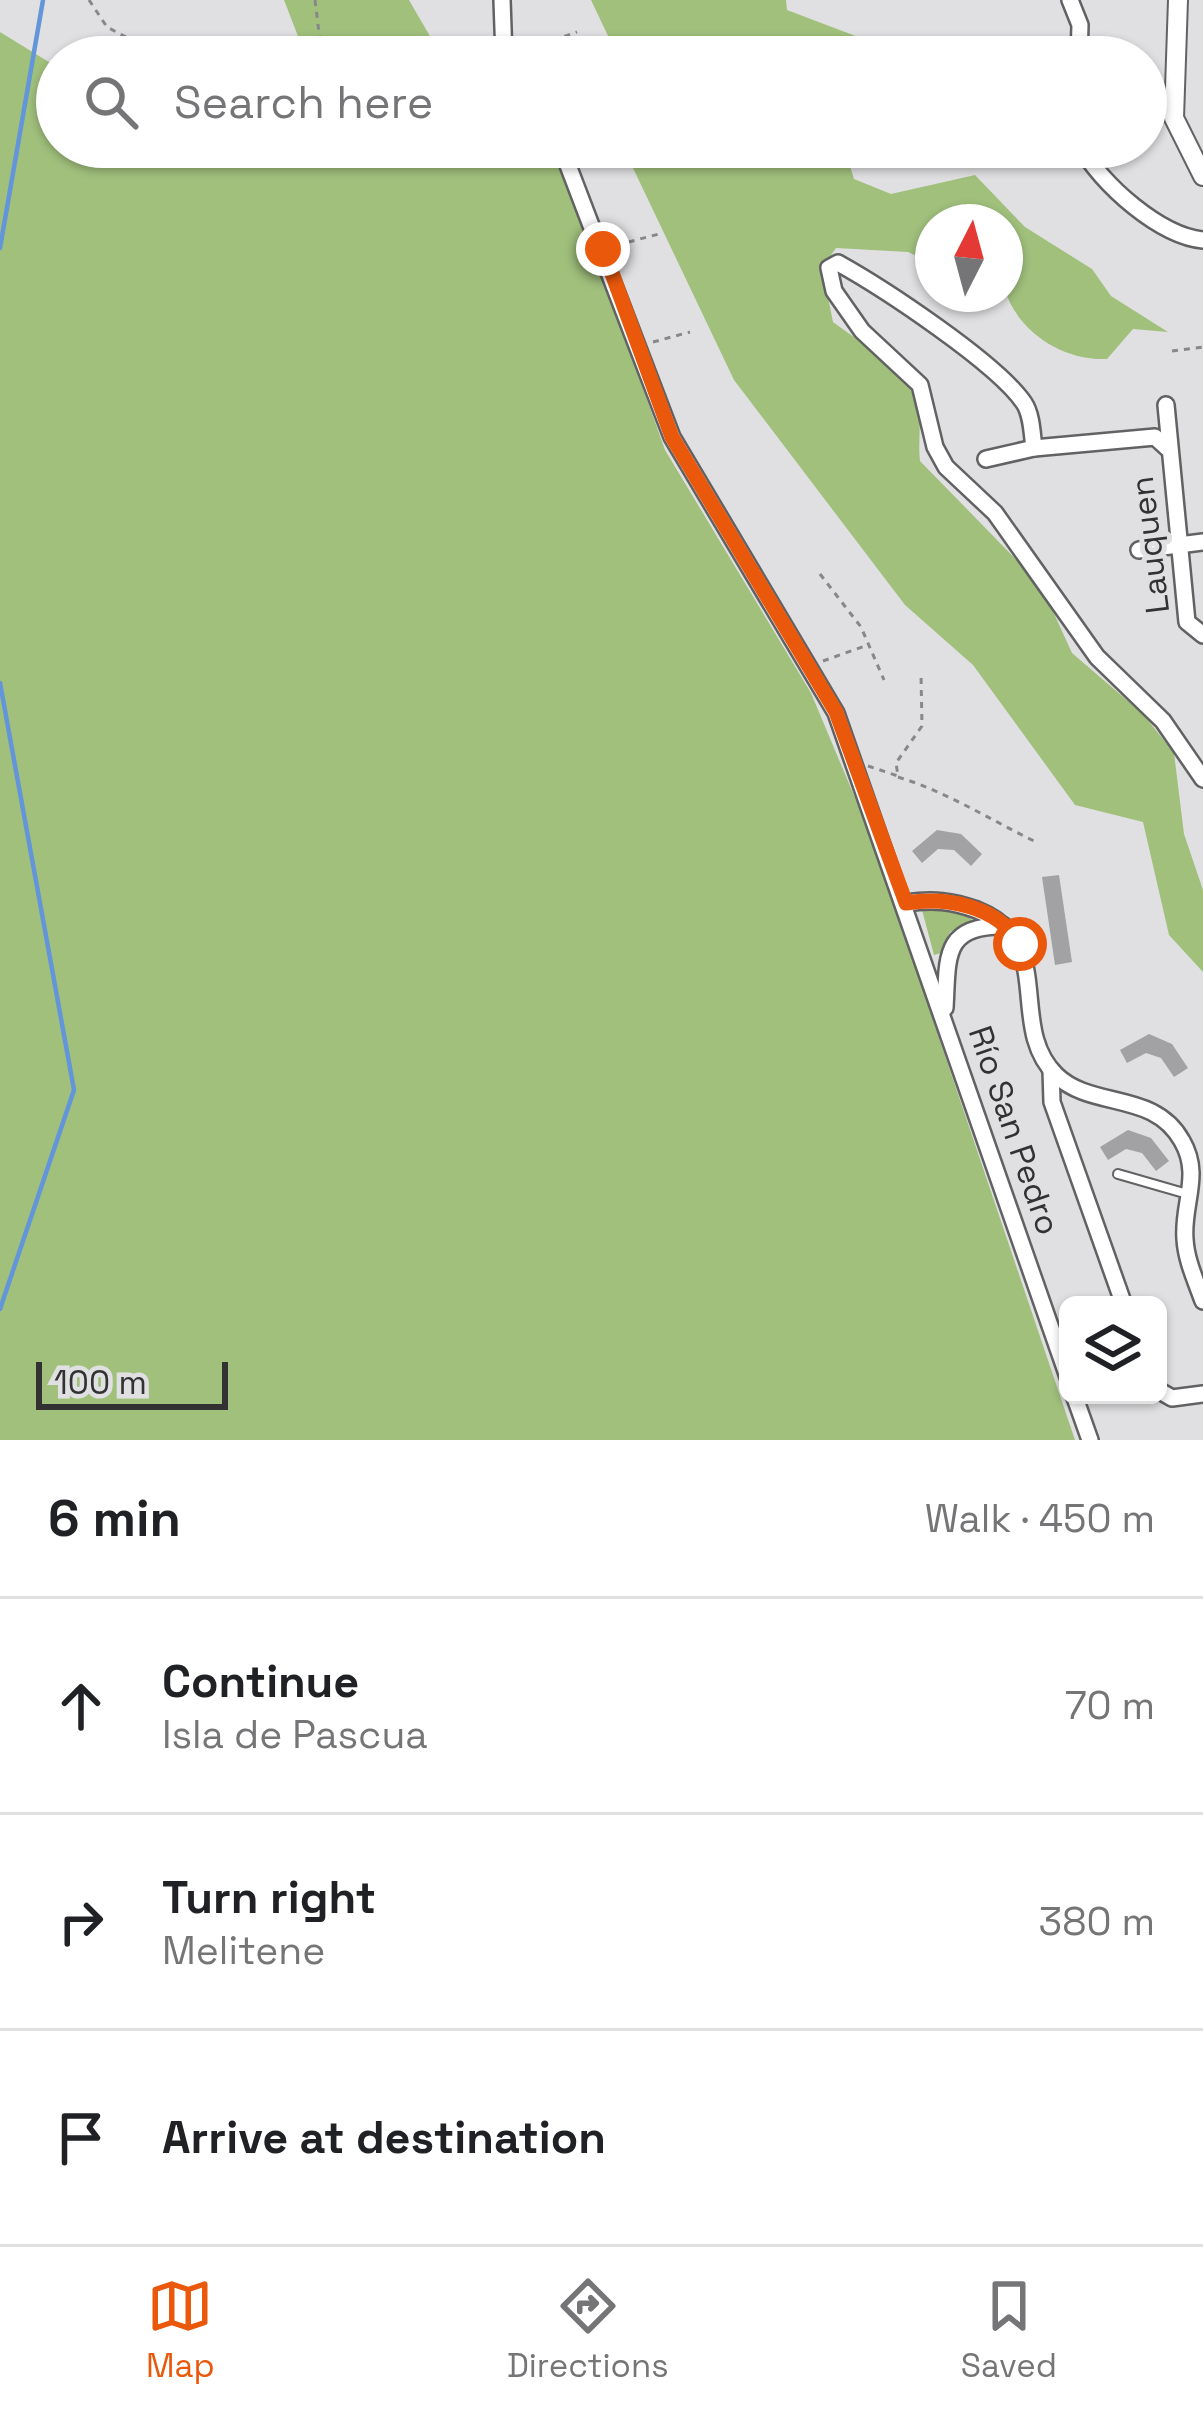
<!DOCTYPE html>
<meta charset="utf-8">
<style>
:root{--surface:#fff;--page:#f2f2f2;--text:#202124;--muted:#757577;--line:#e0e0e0;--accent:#ea580c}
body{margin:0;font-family:"Space Grotesk",sans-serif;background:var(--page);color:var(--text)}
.controls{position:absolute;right:36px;bottom:36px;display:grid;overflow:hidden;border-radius:18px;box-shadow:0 3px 9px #0004}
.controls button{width:108px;height:108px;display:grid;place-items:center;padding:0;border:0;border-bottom:3px solid var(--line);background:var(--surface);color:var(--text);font:60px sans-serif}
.compass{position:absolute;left:915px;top:204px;width:108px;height:108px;border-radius:50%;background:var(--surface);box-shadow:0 3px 9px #0004;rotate:6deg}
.scale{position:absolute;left:36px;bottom:30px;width:192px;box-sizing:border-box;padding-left:12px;border:6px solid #323233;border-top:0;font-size:33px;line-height:42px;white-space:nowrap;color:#323233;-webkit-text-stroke:9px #e0e0e2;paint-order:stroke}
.stop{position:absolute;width:36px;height:36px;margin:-27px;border:9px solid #ea580c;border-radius:50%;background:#fff}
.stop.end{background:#ea580c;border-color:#fff;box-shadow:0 3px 12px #0008}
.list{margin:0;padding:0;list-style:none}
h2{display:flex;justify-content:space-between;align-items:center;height:156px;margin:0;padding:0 48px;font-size:51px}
h2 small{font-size:39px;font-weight:400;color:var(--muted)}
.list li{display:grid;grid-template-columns:78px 1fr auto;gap:36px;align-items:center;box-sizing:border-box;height:216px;padding:0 48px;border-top:3px solid var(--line)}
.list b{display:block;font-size:45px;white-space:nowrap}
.list p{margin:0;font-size:39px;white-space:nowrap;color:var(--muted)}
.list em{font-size:39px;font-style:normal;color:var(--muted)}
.icon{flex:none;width:66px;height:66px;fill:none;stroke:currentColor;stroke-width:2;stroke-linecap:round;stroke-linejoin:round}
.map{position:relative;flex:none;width:1203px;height:1440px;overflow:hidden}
.search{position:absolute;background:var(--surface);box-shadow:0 3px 9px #0004;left:36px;right:36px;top:36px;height:132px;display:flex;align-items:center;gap:30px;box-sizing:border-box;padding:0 42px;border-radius:66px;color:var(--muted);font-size:45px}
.sheet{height:804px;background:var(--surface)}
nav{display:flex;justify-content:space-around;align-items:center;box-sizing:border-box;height:168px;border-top:3px solid var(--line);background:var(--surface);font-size:33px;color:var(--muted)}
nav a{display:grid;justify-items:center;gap:6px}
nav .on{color:var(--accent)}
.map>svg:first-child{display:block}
.green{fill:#a0c07c}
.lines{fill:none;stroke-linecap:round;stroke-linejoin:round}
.stream{stroke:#6295da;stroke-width:4.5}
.building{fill:#a2a2a4}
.service-casing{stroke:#626264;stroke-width:12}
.minor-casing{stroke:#626264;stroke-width:20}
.tertiary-casing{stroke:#626264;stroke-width:22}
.path{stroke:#88888a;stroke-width:3;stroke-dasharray:6 6;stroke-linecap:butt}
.service{stroke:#fff;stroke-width:8}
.minor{stroke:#fff;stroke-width:15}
.tertiary{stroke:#fff;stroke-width:18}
.route{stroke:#ea580c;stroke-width:15}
.labels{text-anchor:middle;stroke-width:10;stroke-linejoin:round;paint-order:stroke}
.street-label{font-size:33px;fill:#323233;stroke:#e0e0e2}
</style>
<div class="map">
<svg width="1203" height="1440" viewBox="0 0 1203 1440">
<rect width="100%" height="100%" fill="#e0e0e2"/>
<g class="green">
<polygon points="284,0 409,0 431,38 433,57 306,57"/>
<polygon points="591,0 786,0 787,10 911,57 618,57"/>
<polygon points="0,32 57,67 57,147 552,147 561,158 665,450 811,693 905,917 934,1023 1075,1440 0,1440"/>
<path d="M 623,147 L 844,147 L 854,179 L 891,194 L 975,175 L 1025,227 L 1092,269 L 1111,296 L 1168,332 L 1133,329 L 1107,359 C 1063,361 1018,332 1005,290 C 999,271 1005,242 1005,222 L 933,222 L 933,264 L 908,252 L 836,248 L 822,268 L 833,322 C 863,345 912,371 919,412 C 921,428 918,444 920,461 L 1041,585 L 1072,653 L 1143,714 L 1174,753 L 1184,834 L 1203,890 L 1203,972 L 1169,935 L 1143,822 L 1075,805 L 973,665 L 905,605 L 734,380 Z"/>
<polygon points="934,907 961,910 973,921 950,932 941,953 934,955 922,910"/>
</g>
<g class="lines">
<g class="stream">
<polyline points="0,248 43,0"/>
<polyline points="0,683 74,1090 0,1309"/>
</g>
</g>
<g class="building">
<polygon points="937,830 961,834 982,854 971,866 954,850 938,849 922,863 912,851"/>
<polygon points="1059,875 1072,962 1055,965 1042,877"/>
<polygon points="1149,1034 1172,1044 1188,1068 1174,1077 1161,1058 1146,1053 1127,1063 1120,1050"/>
<polygon points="1128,1130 1151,1138 1169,1161 1156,1171 1142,1153 1126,1149 1108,1160 1100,1147"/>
</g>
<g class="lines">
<defs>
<polyline id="service" points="1118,1174 1191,1195"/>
<g id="minor">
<polyline points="502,0 504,57"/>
<polyline points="1070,0 1080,25 1079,57"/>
<polyline points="561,147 672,437 836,713 1068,1377"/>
<path d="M 1081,147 C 1101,184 1160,236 1203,240"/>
<polyline points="1166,405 1187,622 1203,635"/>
<path d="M 1034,448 C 1032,434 1032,415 1024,403 C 997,363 883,288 838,263 L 829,268 L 834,291 L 862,331 L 920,385 L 935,447 L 946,467 L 995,513 L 1097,657 L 1163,721 L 1203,779"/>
<polyline points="986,459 1034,448 1155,437 1167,448"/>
<polyline points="1139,550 1203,542"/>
<path d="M 906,903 C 933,899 952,901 977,910 C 1058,942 1006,1026 1056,1075 C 1092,1110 1154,1090 1182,1141 C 1202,1175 1182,1204 1185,1239 C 1186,1260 1196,1281 1203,1301"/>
<path d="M 945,1008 C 948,958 942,925 1004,926"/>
<polyline points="1051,1070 1052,1102 1124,1305"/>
<polyline points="1158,1390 1172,1398 1203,1394"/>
<polyline points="1074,1395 1090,1440"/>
</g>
<polyline id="tertiary" points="1178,0 1174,118 1203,176"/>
</defs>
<use href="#service" class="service-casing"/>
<use href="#minor" class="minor-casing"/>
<use href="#tertiary" class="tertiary-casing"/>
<g class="path">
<polyline points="89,0 107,27 163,57"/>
<polyline points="315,0 322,57"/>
<polyline points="519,52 577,32"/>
<polyline points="617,245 659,234"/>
<polyline points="653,342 690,332"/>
<polyline points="1172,351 1203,347"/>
<polyline points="820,574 861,627 884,680"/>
<polyline points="823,661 865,646"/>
<polyline points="868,766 898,776 896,763 922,726 921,674"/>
<path d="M 898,777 C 947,792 989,819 1036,842"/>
</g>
<use href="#service" class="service"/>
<use href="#minor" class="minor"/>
<use href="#tertiary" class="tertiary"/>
</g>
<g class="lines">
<path class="route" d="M 603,249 L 672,437 L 836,712 L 906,903 C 946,897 997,905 1020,944"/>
</g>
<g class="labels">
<g class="street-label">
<text transform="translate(1149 545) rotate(-97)" y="12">Lauquen</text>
<text transform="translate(1015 1130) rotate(71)" y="12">Río San Pedro</text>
</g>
</g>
</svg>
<div class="controls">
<button><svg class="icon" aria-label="layers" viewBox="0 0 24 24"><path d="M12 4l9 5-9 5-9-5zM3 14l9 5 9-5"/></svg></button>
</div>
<svg class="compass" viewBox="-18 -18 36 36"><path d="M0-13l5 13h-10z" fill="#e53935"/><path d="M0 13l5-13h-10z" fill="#757577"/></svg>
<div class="scale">100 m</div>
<div class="stop" style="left:1020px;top:944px"></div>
<div class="stop end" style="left:603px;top:249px"></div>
<div class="search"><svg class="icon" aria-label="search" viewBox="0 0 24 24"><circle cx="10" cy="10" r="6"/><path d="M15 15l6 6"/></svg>Search here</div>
</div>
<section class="sheet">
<h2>6 min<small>Walk · 450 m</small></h2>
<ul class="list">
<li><svg class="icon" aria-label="ahead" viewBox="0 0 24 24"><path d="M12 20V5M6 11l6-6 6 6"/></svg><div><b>Continue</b><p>Isla de Pascua</p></div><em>70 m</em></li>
<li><svg class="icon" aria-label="right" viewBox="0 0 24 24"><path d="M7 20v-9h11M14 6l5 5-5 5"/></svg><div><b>Turn right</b><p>Melitene</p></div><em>380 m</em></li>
<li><svg class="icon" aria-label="arrive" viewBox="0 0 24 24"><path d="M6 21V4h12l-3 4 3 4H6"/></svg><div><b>Arrive at destination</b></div></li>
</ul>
</section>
<nav>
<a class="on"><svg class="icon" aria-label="map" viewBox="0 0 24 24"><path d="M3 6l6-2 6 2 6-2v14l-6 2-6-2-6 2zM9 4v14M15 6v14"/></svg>Map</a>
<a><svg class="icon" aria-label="directions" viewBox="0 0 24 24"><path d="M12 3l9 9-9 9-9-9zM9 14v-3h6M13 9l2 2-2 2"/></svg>Directions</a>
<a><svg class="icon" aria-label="saved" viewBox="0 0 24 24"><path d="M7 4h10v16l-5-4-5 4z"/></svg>Saved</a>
</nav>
